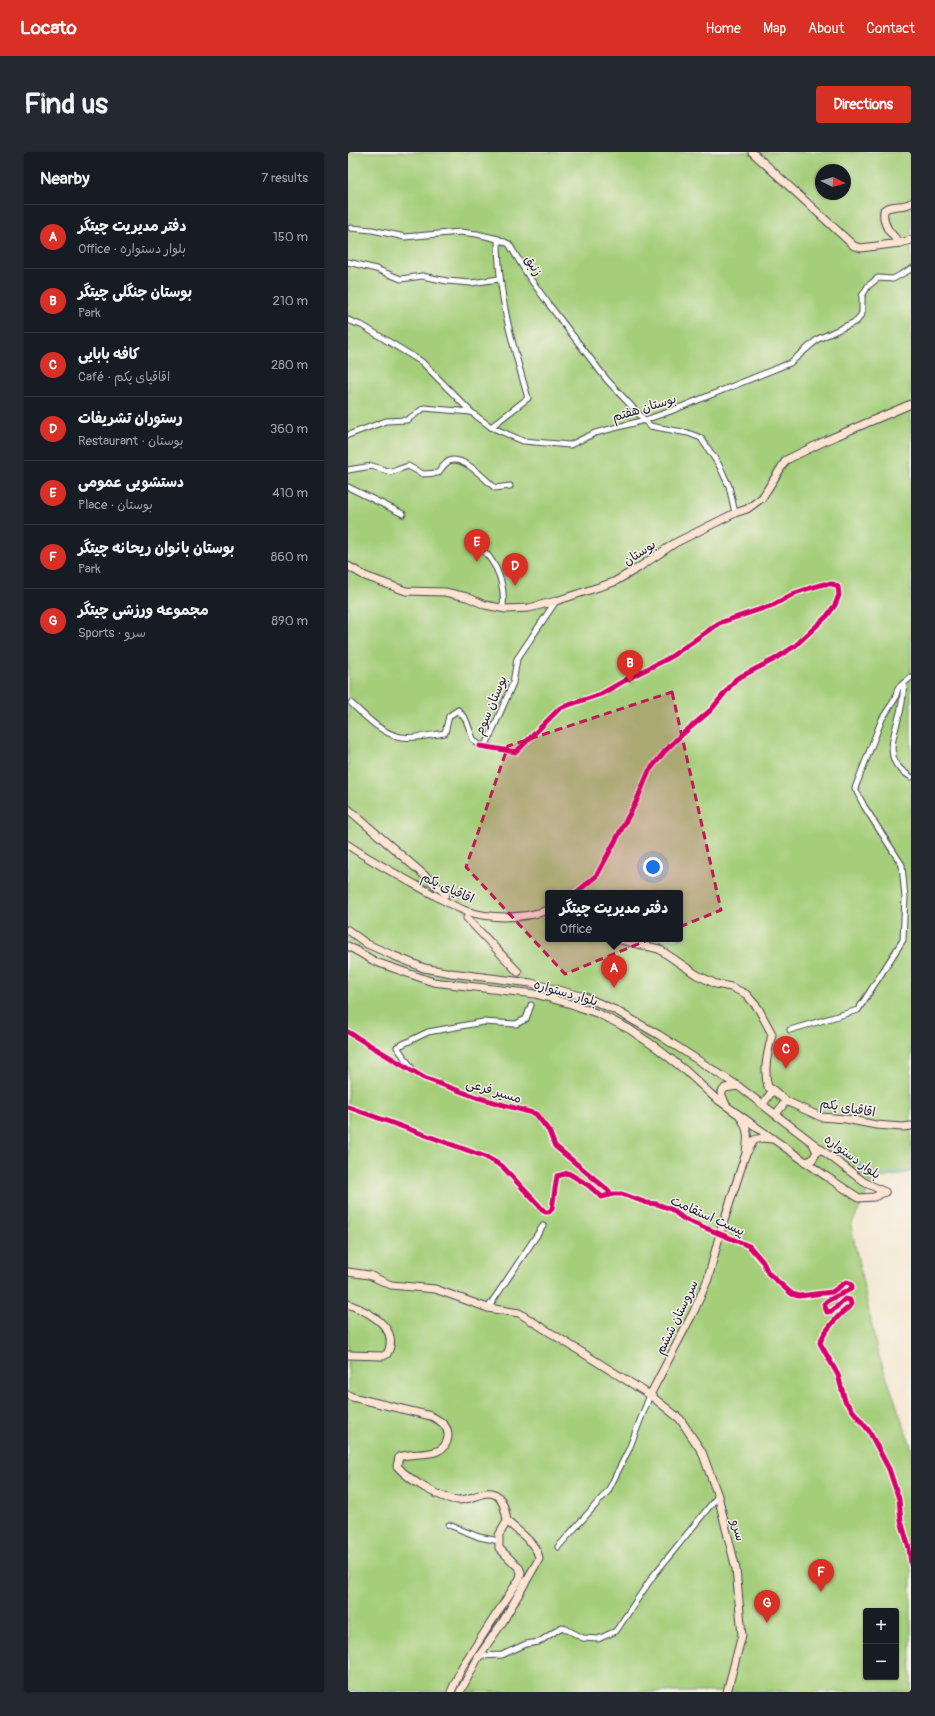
<!DOCTYPE html>
<meta charset="utf-8">
<style>
:root{--surface:#171b24;--page:#242831;--text:#f1f3f6;--muted:#9ea1a6;--line:#363941;--accent:#d93025}
body{margin:0;font-family:Pangolin,"Playpen Sans Arabic",sans-serif;background:var(--page);color:var(--text)}
.controls{position:absolute;right:12px;bottom:12px;display:grid;overflow:hidden;border-radius:4px;box-shadow:0 1px 3px #0004}
.controls button{width:36px;height:36px;display:grid;place-items:center;padding:0;border:0;border-bottom:1px solid var(--line);background:var(--surface);color:var(--text);font:20px sans-serif}
.compass{position:absolute;left:467px;top:12px;width:36px;height:36px;border-radius:50%;background:var(--surface);box-shadow:0 1px 3px #0004;rotate:95deg}
.you{position:absolute;left:305px;top:715px;width:14px;height:14px;margin:-10px;border:3px solid #fff;border-radius:50%;background:#1a73e8;box-shadow:0 0 0 6px #1a73e833}
.badge{display:grid;place-items:center;width:26px;height:26px;border-radius:50%;background:var(--accent);color:#fff;font-size:13px;font-weight:700}
.pin{position:absolute;translate:-50% -33px;filter:drop-shadow(0 1px 2px #0008)}
.pin::after{content:'';position:absolute;top:21px;width:14px;height:12px;background:inherit;clip-path:polygon(0 0,100% 0,50% 100%)}
.popup{position:absolute;left:197px;top:738px;width:138px;height:52px;box-sizing:border-box;display:grid;place-content:center;border-radius:4px;background:var(--surface);filter:drop-shadow(0 1px 3px #0005);font-size:13px;white-space:nowrap;color:var(--muted)}
.popup b{font-size:15px;color:var(--text)}
.popup::after{content:'';position:absolute;left:50%;top:100%;margin-left:-8px;border:8px solid transparent;border-top-color:var(--surface)}
.list{margin:0;padding:0;list-style:none}
h2{display:flex;justify-content:space-between;align-items:center;height:52px;margin:0;padding:0 16px;font-size:17px}
h2 small{font-size:13px;font-weight:400;color:var(--muted)}
.list li{display:grid;grid-template-columns:26px 1fr auto;gap:12px;align-items:center;box-sizing:border-box;height:64px;padding:0 16px;border-top:1px solid var(--line)}
.list b{display:block;font-size:15px;white-space:nowrap}
.list p{margin:0;font-size:13px;white-space:nowrap;color:var(--muted)}
.list em{font-size:13px;font-style:normal;color:var(--muted)}
.map{position:relative;flex:none;width:563px;height:1540px;overflow:hidden;border-radius:4px}
header{display:flex;align-items:center;gap:24px;box-sizing:border-box;height:56px;padding:0 20px;background:var(--accent);color:#fff}
header strong{font-size:19px}
nav{display:flex;gap:22px;margin-inline-start:auto;font-size:14px}
.intro{display:flex;align-items:center;justify-content:space-between;box-sizing:border-box;height:96px;padding:0 24px}
h1{margin:0;font-size:28px}
.button{padding:10px 18px;border-radius:4px;background:var(--accent);color:#fff;font-size:14px;font-weight:700}
main{display:flex;gap:24px;padding:0 24px}
aside{flex:1;background:var(--surface);border-radius:4px;box-shadow:0 1px 3px #0004}
.map>svg:first-child{display:block}
.green{fill:#a4ce79;stroke:#63785a;fill-rule:evenodd}
.lines{fill:none;stroke-linecap:round;stroke-linejoin:round}
.stream{stroke:#65b5e0;stroke-width:1.5}
.street-tunnel{stroke:#cac0b3;stroke-width:5;stroke-dasharray:5 2.5;stroke-linecap:butt}
.secondary-tunnel{stroke:#cac0b3;stroke-width:7;stroke-dasharray:7 3.5;stroke-linecap:butt}
.street-casing{stroke:#424052;stroke-width:7}
.secondary-casing{stroke:#424052;stroke-width:9}
.street{stroke:#fff;stroke-width:5}
.secondary{stroke:#fde4d1;stroke-width:7}
.cycleway-casing{stroke:#f7f3e8;stroke-width:8}
.cycleway{stroke:#d6006c;stroke-width:5}
.marked{fill:#c2185b;fill-opacity:0.2;stroke:#c2185b;stroke-width:3;stroke-dasharray:8 5;stroke-linejoin:round}
.labels{text-anchor:middle;stroke-width:3;stroke-linejoin:round;paint-order:stroke}
.street-label{font-size:13px;fill:#22223b;stroke:#f7f3e8}
</style>
<header>
<strong>Locato</strong>
<nav><a>Home</a><a>Map</a><a>About</a><a>Contact</a></nav>
</header>
<div class="intro"><h1>Find us</h1><a class="button">Directions</a></div>
<main>
<aside>
<h2>Nearby<small>7 results</small></h2>
<ul class="list">
<li><span class="badge">A</span><div><b>دفتر مدیریت چیتگر</b><p>Office · بلوار دستواره</p></div><em>150 m</em></li>
<li><span class="badge">B</span><div><b>بوستان جنگلی چیتگر</b><p>Park</p></div><em>210 m</em></li>
<li><span class="badge">C</span><div><b>کافه بابایی</b><p>Café · اقاقیای یکم</p></div><em>280 m</em></li>
<li><span class="badge">D</span><div><b>رستوران تشریفات</b><p>Restaurant · بوستان</p></div><em>360 m</em></li>
<li><span class="badge">E</span><div><b>دستشویی عمومی</b><p>Place · بوستان</p></div><em>410 m</em></li>
<li><span class="badge">F</span><div><b>بوستان بانوان ریحانه چیتگر</b><p>Park</p></div><em>860 m</em></li>
<li><span class="badge">G</span><div><b>مجموعه ورزشی چیتگر</b><p>Sports · سرو</p></div><em>890 m</em></li>
</ul>
</aside>
<div class="map">
<svg width="563" height="1540" viewBox="0 0 563 1540">
<rect width="100%" height="100%" fill="#f7f3e8"/>
<filter id="ink" filterUnits="userSpaceOnUse"><feTurbulence type="fractalNoise" baseFrequency=".025" numOctaves="2"/><feDisplacementMap in="SourceGraphic" scale="8" xChannelSelector="R" yChannelSelector="G"/><feConvolveMatrix kernelMatrix="1 2 1 2 8 2 1 2 1" color-interpolation-filters="sRGB"/></filter>
<filter id="wash" filterUnits="userSpaceOnUse"><feTurbulence type="fractalNoise" baseFrequency=".012" numOctaves="4" result="noise"/><feDisplacementMap in="SourceGraphic" scale="16" xChannelSelector="R" yChannelSelector="G"/><feGaussianBlur stdDeviation="0.9" result="paint"/><feColorMatrix in="noise" values="0 0 0 0 0 0 0 0 0 0 0 0 0 0 0 0 0 1.4 0 .05"/><feComposite in="paint" operator="in"/></filter>
<g filter="url(#wash)">
<rect width="100%" height="100%" fill="#f4e7d1"/>
<path class="green" d="M 0,0 L 563,0 L 563,1020 L 525,1028 L 503,1074 L 529,1198 L 563,1294 L 563,1540 L 0,1540 ZM 473,18 L 497,18 L 497,42 L 473,42 ZM 200,741 L 332,741 L 332,787 L 200,787 ZM 518,1459 L 548,1459 L 548,1525 L 518,1525 Z"/>
<g class="lines">
<polyline class="stream" points="494,1001 527,1022 563,1019"/>
</g>
</g>
<g filter="url(#ink)">
<g class="lines">
<polyline class="street-tunnel" points="170,820 181,836 183,853"/>
<polyline class="secondary-tunnel" points="98,742 119,766"/>
<defs>
<g id="street">
<polyline points="3,76 24,78 57,85 112,80 129,82 150,87 161,92 181,125 202,154 259,228 302,274 340,281 353,286 371,313 381,334 387,361"/>
<polyline points="0,110 28,117 53,127 74,124 99,129 123,131 151,127"/>
<polyline points="0,168 15,174 74,210 123,260"/>
<path d="M 143,275 L 180,246 C 164,191 150,144 150,87"/>
<polyline points="0,283 38,269 59,268 76,256 123,260 143,275 175,289 222,293 247,281 297,268 323,259 442,211 470,187 509,169 514,161 514,144 520,134 530,126 545,127 563,117"/>
<path d="M 0,318 L 24,314 L 43,320 L 60,314 L 75,322 L 90,321 C 93,317 97,311 101,309 C 115,303 137,327 147,336 L 162,334"/>
<polyline points="0,335 55,362"/>
<path d="M 134,397 C 150,413 157,434 155,456"/>
<path d="M 563,525 L 556,531 C 555,539 555,548 553,556 C 550,572 539,594 547,610 C 550,617 557,621 563,625"/>
<path d="M 3,551 C 17,564 34,582 53,585 C 67,587 83,583 97,581 L 101,564 L 110,558 L 118,568 L 125,587 L 132,594 L 139,591 L 165,531 L 169,507 L 208,449"/>
<polyline points="132,594 168,600 212,556 253,542 283,525 321,506 371,471 425,453 447,441 462,436 476,432 485,432 490,435 491,443 487,453 479,464 447,494 425,508 388,527 363,558 331,585 317,599 301,619 288,650 249,723 228,741"/>
<polyline points="442,878 510,858 555,788 557,746 554,713 516,654 507,636 534,567 547,547 550,536 556,531"/>
<polyline points="67,921 49,895 80,880 135,870 168,872 178,867 183,853"/>
<polyline points="140,1156 195,1074"/>
<polyline points="101,1373 131,1385 151,1389"/>
<polyline points="210,1395 260,1339 281,1297 302,1243"/>
<polyline points="131,1504 154,1503 178,1492 191,1490 214,1475 235,1486 250,1487 268,1479 305,1424 370,1344"/>
</g>
<g id="secondary">
<polyline points="404,0 506,94 513,96 552,91"/>
<path d="M 563,51 C 555,56 545,52 536,58 C 534,73 542,81 552,91 L 563,88"/>
<polyline points="0,414 17,424 58,439 97,440 119,445 137,453 158,457 181,456 208,449 266,430 290,416 327,391 387,361 399,357 414,346 438,308 479,288 563,252"/>
<polyline points="0,657 98,742"/>
<path d="M 0,693 C 25,710 51,724 77,738 C 90,745 104,754 118,759 C 142,767 176,767 200,758"/>
<polyline points="119,766 170,820"/>
<polyline points="0,778 19,792 44,803 76,816 103,821 183,831 237,845 267,858 311,883 390,934 516,1030 537,1040"/>
<path d="M 269,787 L 311,797 L 349,823 L 368,832 L 383,835 L 398,842 L 410,856 L 424,882 C 420,900 415,917 420,935 L 425,938 L 438,949 L 473,965 L 498,967 L 528,973 L 555,975 L 563,974"/>
<polyline points="0,794 28,810 85,830 187,842 223,852 251,862 281,877 309,896 338,919 366,945 479,1025 511,1046 526,1045 537,1040"/>
<polyline points="415,952 425,938"/>
<polyline points="378,953 373,941 377,936 390,934"/>
<polyline points="428,962 438,949"/>
<path d="M 393,966 C 401,978 400,987 398,1000"/>
<polyline points="457,1010 464,1008 469,1000 465,992"/>
<polyline points="0,1120 21,1123 43,1133 87,1137 140,1156 171,1161 302,1243 332,1267 354,1300 370,1344 388,1417 394,1483 379,1540"/>
<path d="M 0,1152 C 21,1160 53,1176 39,1202 L 35,1204 L 0,1203"/>
<path d="M 0,1243 L 4,1245 L 83,1264 C 92,1269 101,1273 100,1285 C 97,1308 66,1299 51,1305 L 49,1314 C 61,1328 92,1347 110,1348 C 119,1348 126,1344 134,1342 C 153,1336 157,1355 159,1369"/>
<polyline points="302,1243 346,1159 360,1127 372,1081 397,1004 406,988 414,986 424,987"/>
<polyline points="103,1540 114,1515 172,1426 173,1420 171,1416"/>
<path d="M 112,1540 L 131,1504 L 154,1471 L 191,1407 C 190,1392 169,1379 159,1369 L 151,1383 L 151,1396 L 171,1416"/>
</g>
</defs>
<use href="#street" class="street-casing"/>
<use href="#secondary" class="secondary-casing"/>
<use href="#street" class="street"/>
<use href="#secondary" class="secondary"/>
<defs>
<g id="cycleway">
<polyline points="132,594 168,600 212,556 253,542 283,525 321,506 371,471 425,453 447,441 462,436 476,432 485,432 490,435 491,443 487,453 479,464 447,494 425,508 388,527 363,558 331,585 317,599 301,619 288,650 249,723 228,741"/>
<polyline points="0,880 76,926 128,945 188,962 201,979 207,994 261,1039 262,1043"/>
<path d="M 0,955 L 138,1005 L 154,1014 L 197,1060 L 201,1060 L 204,1057 L 209,1024 L 220,1021 L 240,1033 L 254,1045 L 265,1042 L 274,1042 L 299,1051 L 309,1052 L 323,1057 L 336,1067 L 401,1094 L 415,1110 L 420,1121 L 444,1142 L 451,1144 L 484,1140 L 498,1130 L 502,1131 L 504,1134 L 503,1137 L 479,1149 L 476,1152 L 479,1160 L 484,1159 L 497,1147 L 502,1148 L 503,1152 L 502,1155 C 492,1160 475,1181 472,1191 L 490,1223 L 497,1249 L 521,1279 L 541,1317 L 551,1347 L 553,1369 L 561,1396 L 563,1413"/>
</g>
</defs>
<use href="#cycleway" class="cycleway-casing"/>
<use href="#cycleway" class="cycleway"/>
</g>
</g>
<path class="marked" d="M 324,540 L 373,758 L 217,822 L 118,715 L 160,594 Z"/>
<g class="labels">
<g class="street-label">
<text transform="translate(186 113) rotate(57)" y="5">زنبق</text>
<text transform="translate(296 255) rotate(-17)" y="5">بوستان هفتم</text>
<text transform="translate(291 400) rotate(-33)" y="5">بوستان</text>
<text transform="translate(142 553) rotate(-67)" y="5">بوستان سوم</text>
<text transform="translate(100 735) rotate(25)" y="5">اقاقیای یکم</text>
<text transform="translate(218 840) rotate(16)" y="5">بلوار دستواره</text>
<text transform="translate(146 938) rotate(17)" y="5">مسیر فرعی</text>
<text transform="translate(500 955) rotate(10)" y="5">اقاقیای یکم</text>
<text transform="translate(505 1004) rotate(36)" y="5">بلوار دستواره</text>
<text transform="translate(360 1063) rotate(24)" y="5">پیست استقامت</text>
<text transform="translate(328 1165) rotate(-64)" y="5">سروستان ششم</text>
<text transform="translate(391 1378) rotate(76)" y="5">سرو</text>
</g>
</g>
</svg>
<div class="controls">
<button>+</button>
<button>−</button>
</div>
<svg class="compass" viewBox="-18 -18 36 36"><path d="M0-13l5 13h-10z" fill="#e53935"/><path d="M0 13l5-13h-10z" fill="#9ea1a6"/></svg>
<div class="you"></div>
<div class="pin badge" style="left:266px;top:836px">A</div>
<div class="popup"><b>دفتر مدیریت چیتگر</b>Office</div>
<div class="pin badge" style="left:282px;top:531px">B</div>
<div class="pin badge" style="left:438px;top:917px">C</div>
<div class="pin badge" style="left:167px;top:434px">D</div>
<div class="pin badge" style="left:129px;top:410px">E</div>
<div class="pin badge" style="left:473px;top:1440px">F</div>
<div class="pin badge" style="left:419px;top:1471px">G</div>
</div>
</main>
